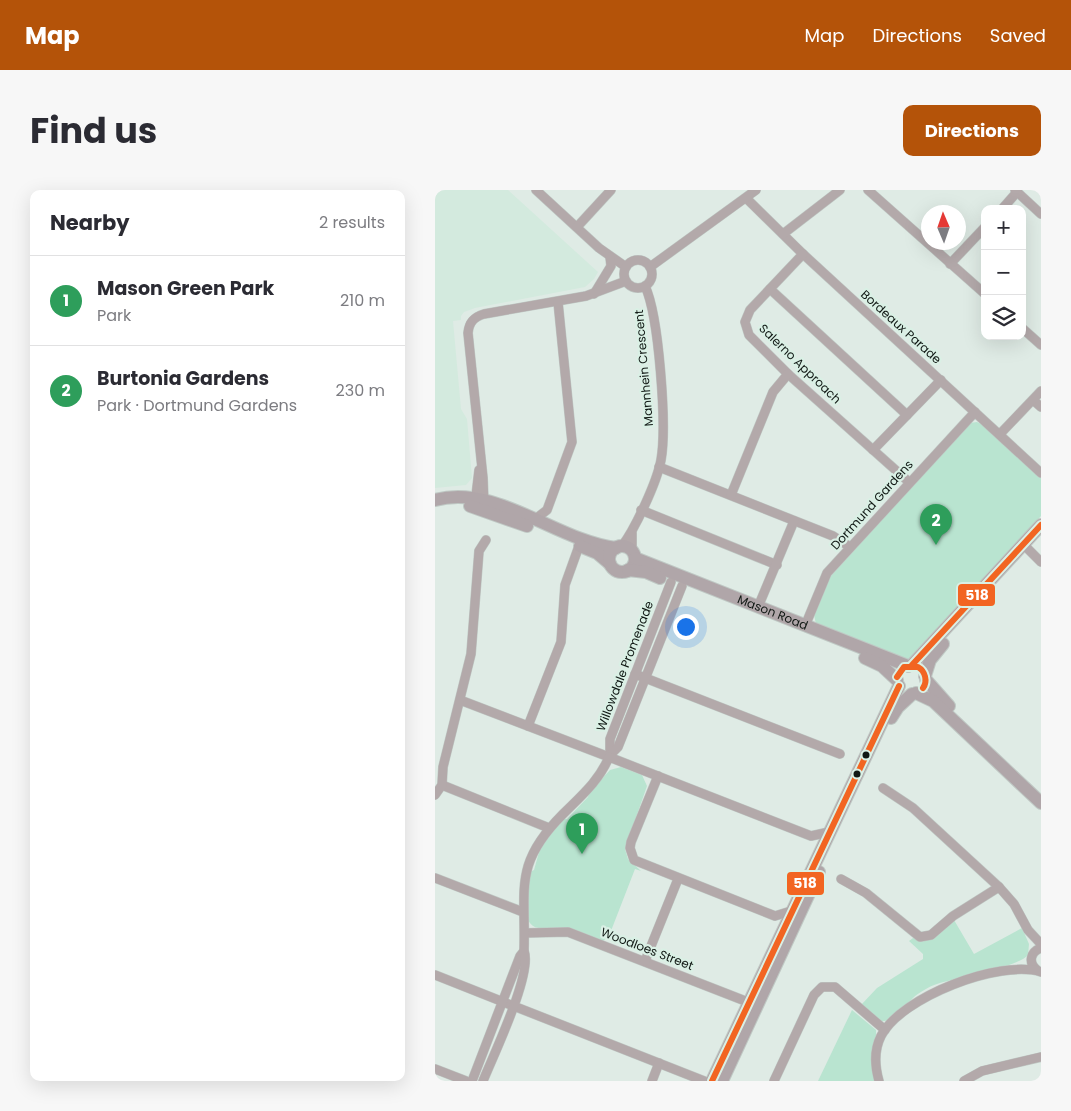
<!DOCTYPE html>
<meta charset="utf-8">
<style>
:root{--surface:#fff;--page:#f7f7f7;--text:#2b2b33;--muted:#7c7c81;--line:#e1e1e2;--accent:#b45309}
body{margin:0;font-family:Poppins,sans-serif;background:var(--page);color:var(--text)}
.controls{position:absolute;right:15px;top:15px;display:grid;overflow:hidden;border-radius:10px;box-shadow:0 5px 20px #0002}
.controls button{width:45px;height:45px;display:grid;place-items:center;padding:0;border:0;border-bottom:1px solid var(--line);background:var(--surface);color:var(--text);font:25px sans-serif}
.compass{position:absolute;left:486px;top:15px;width:45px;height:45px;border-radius:50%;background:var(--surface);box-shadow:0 5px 20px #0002;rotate:358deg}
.you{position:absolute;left:250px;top:436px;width:18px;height:18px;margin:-12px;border:4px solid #fff;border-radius:50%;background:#1a73e8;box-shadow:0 0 0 8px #1a73e833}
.badge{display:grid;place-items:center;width:32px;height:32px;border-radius:50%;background:var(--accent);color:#fff;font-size:16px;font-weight:700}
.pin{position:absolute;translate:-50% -41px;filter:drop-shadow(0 1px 2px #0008)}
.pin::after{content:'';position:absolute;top:26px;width:18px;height:15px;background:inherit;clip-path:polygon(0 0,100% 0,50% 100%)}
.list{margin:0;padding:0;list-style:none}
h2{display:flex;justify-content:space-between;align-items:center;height:65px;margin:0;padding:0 20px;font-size:21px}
h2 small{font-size:16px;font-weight:400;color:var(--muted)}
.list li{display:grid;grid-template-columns:32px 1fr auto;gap:15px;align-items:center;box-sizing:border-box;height:90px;padding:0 20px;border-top:1px solid var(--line)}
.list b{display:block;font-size:19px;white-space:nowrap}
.list p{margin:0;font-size:16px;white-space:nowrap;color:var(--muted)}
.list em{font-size:16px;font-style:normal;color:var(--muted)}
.icon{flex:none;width:28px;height:28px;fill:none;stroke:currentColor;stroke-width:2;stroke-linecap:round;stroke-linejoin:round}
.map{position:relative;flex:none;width:606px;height:891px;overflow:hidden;border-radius:10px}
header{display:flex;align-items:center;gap:30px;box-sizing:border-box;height:70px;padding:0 25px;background:var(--accent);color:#fff}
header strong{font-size:24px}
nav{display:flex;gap:28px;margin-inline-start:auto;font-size:18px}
.intro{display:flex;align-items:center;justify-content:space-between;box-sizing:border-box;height:120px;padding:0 30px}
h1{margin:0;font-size:35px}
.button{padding:12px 22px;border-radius:10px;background:var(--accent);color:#fff;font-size:18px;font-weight:700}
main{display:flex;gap:30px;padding:0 30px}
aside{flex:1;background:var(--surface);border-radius:10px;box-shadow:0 5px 20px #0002}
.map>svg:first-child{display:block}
.built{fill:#d3eade}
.green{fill:#b9e4d0}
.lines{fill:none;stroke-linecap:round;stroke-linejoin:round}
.street-casing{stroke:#bfc8c4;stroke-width:10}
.secondary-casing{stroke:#bfc8c4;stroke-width:14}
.street{stroke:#b3a9aa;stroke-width:9}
.secondary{stroke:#b0a6a9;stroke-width:12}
.bus-1-casing{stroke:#daf0e5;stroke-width:10}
.bus-1{stroke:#f26522;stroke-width:6}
.bus-dot{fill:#101814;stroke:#daf0e5;stroke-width:2}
.labels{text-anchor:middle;stroke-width:4.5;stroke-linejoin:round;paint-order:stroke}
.street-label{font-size:12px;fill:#101814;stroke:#daf0e5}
.line-badge{stroke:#daf0e5;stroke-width:2}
.badge-label{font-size:14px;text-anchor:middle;font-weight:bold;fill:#fff}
</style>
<header>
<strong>Map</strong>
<nav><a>Map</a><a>Directions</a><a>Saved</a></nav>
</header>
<div class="intro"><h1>Find us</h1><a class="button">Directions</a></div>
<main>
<aside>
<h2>Nearby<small>2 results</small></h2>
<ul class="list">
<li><span class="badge" style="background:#2e9e5b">1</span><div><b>Mason Green Park</b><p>Park</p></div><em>210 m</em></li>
<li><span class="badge" style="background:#2e9e5b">2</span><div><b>Burtonia Gardens</b><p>Park · Dortmund Gardens</p></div><em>230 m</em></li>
</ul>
</aside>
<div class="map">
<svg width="606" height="891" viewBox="0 0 606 891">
<rect width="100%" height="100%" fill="#dfebe5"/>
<polygon class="built" points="0,0 73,0 163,82 159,89 150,97 40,118 29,122 26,126 26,130 18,131 26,219 32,229 37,288 31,295 0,298"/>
<g class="green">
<polygon points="535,233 542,232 550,236 606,288 606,326 503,438 484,463 473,470 381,434 379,425 393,389"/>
<path d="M 186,577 L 207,585 L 212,596 L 190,659 L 193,669 L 206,681 L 200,679 L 174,746 L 168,751 C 155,747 141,739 127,738 C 120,737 111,739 104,738 C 83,736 93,696 95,682 L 99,680 L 106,655 L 128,629 L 132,629 L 153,607 L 154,603 L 175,580 Z"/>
<path d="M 519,730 L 539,764 L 587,738 L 594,754 L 593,765 C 584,777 519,788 502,794 C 495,796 483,803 478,808 C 469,817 459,833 445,831 L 426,815 L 442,798 L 488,769 L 488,764 L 474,751 L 478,748 C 496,755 506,741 519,730 Z"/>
<polygon points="417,820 441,840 441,891 383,891"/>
</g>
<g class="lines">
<defs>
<g id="street">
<polyline points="101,0 164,58 191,77"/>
<polyline points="433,0 550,104"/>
<polyline points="580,0 606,24"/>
<polyline points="311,8 368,64 606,283"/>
<polyline points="567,19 582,2"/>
<polyline points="142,37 176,0"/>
<polyline points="348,44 405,0"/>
<polyline points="368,64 315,120 310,132 314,145 353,184 474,292"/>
<circle cx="203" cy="84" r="14"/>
<polyline points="515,74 550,37"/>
<polyline points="215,77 321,0"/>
<polyline points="335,99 472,225"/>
<polyline points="159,104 176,76 175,67"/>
<polyline points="587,138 606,155"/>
<polyline points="598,210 606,217"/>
<polyline points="565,244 606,201"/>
<polyline points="438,260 506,190"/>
<polyline points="224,277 398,346 415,357"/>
<polyline points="296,305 338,202 353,184"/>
<polyline points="40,314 44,280"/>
<path d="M 49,314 L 48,288 L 33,143 C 34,132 39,127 49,124 L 151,106 L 191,91"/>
<polyline points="206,320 342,375"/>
<polyline points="99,330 112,320 137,252 123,112"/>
<polyline points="588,354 606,372"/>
<path d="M 187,356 C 200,339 222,292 226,270 C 232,236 224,126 210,96"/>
<polyline points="197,360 197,343"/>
<polyline points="323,417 359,331"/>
<polyline points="370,436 392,383 540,222"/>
<polyline points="200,484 405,564"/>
<polyline points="25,510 174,567 175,565"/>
<polyline points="93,536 126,452 130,395 144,356"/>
<polyline points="175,565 175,549 236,392"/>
<polyline points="175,565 183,557 247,396"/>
<polyline points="223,586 196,652 195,658 199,670 340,726 356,721"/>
<polyline points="7,595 114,638"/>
<polyline points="448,598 478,618 564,697 579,714 593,740 606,754"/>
<polyline points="0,605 7,595 8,577 36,464 44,361 51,350"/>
<polyline points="0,688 88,722"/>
<polyline points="406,689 431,703 485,747 496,745 518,726 564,697"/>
<polyline points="90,743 133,742 318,814"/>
<polyline points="210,771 243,689"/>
<path d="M 602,780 C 593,773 595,762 606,758"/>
<polyline points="0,785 269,891"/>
<polyline points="0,879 31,891"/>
<polyline points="37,891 85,766 89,761"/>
<path d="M 48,891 C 58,866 98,783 89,761 C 91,698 78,674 128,624 C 146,606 164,591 174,567 L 376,646 L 394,642"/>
<polyline points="217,891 224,873"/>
<polyline points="339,891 379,805 387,797 400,797 450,840"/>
<path d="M 444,891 C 440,877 439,860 446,846 C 466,807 565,769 606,782"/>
<polyline points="529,891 547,881 606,867"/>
</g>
<g id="secondary">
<path d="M 0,310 C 60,293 122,351 181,358"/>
<polyline points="35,316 92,336"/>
<polyline points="145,356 162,363 175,374"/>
<circle cx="187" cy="369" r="13"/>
<path id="s1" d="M 200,368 L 473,476"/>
<polyline points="193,380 211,382 225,388"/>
<polyline points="430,468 447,476 462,490"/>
<polyline points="477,475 606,335"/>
<polyline points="490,486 495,470 508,454"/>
<polyline points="491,490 514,516"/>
<polyline points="481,503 498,511 606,613"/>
<polyline points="456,528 463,517 477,504"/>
<polyline points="277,891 464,496"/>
<polyline points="287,891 384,682"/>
</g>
</defs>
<use href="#street" class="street-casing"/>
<use href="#secondary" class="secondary-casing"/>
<use href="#street" class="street"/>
<use href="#secondary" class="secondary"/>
<defs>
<g id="bus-1">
<polyline points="477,475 606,335"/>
<path d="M 462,487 L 469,477 L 483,477 C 490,481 493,491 488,498"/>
<polyline points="277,891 464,496"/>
</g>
</defs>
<use href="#bus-1" class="bus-1-casing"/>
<use href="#bus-1" class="bus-1"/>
</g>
<g class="bus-dot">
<circle cx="431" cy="565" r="4.5"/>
<circle cx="422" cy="584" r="4.5"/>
</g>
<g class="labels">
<g class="street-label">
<text transform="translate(466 137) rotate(42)" y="4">Bordeaux Parade</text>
<text transform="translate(365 174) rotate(44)" y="4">Salerno Approach</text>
<text transform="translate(209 178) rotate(-95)" y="4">Mannhein Crescent</text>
<text transform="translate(437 315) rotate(-48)" y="4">Dortmund Gardens</text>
<text dy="4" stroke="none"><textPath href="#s1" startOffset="148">Mason Road</textPath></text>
<text transform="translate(190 476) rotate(-69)" y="4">Willowdale Promenade</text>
<text transform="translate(212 759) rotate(21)" y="4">Woodloes Street</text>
</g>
</g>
<g class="line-badge">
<rect x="522" y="393" width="39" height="24" rx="5" fill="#f26522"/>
<rect x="351" y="681" width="39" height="25" rx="5" fill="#f26522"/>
</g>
<g class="badge-label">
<text x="542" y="410">518</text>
<text x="370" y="698">518</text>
</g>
</svg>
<div class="controls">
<button>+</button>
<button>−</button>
<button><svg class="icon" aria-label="layers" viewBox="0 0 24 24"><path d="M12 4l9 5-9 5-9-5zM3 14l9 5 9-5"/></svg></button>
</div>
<svg class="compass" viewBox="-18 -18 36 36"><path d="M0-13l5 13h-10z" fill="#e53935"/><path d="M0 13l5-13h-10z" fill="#7c7c81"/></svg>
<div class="you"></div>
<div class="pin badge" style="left:147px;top:664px;background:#2e9e5b">1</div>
<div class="pin badge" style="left:501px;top:355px;background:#2e9e5b">2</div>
</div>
</main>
